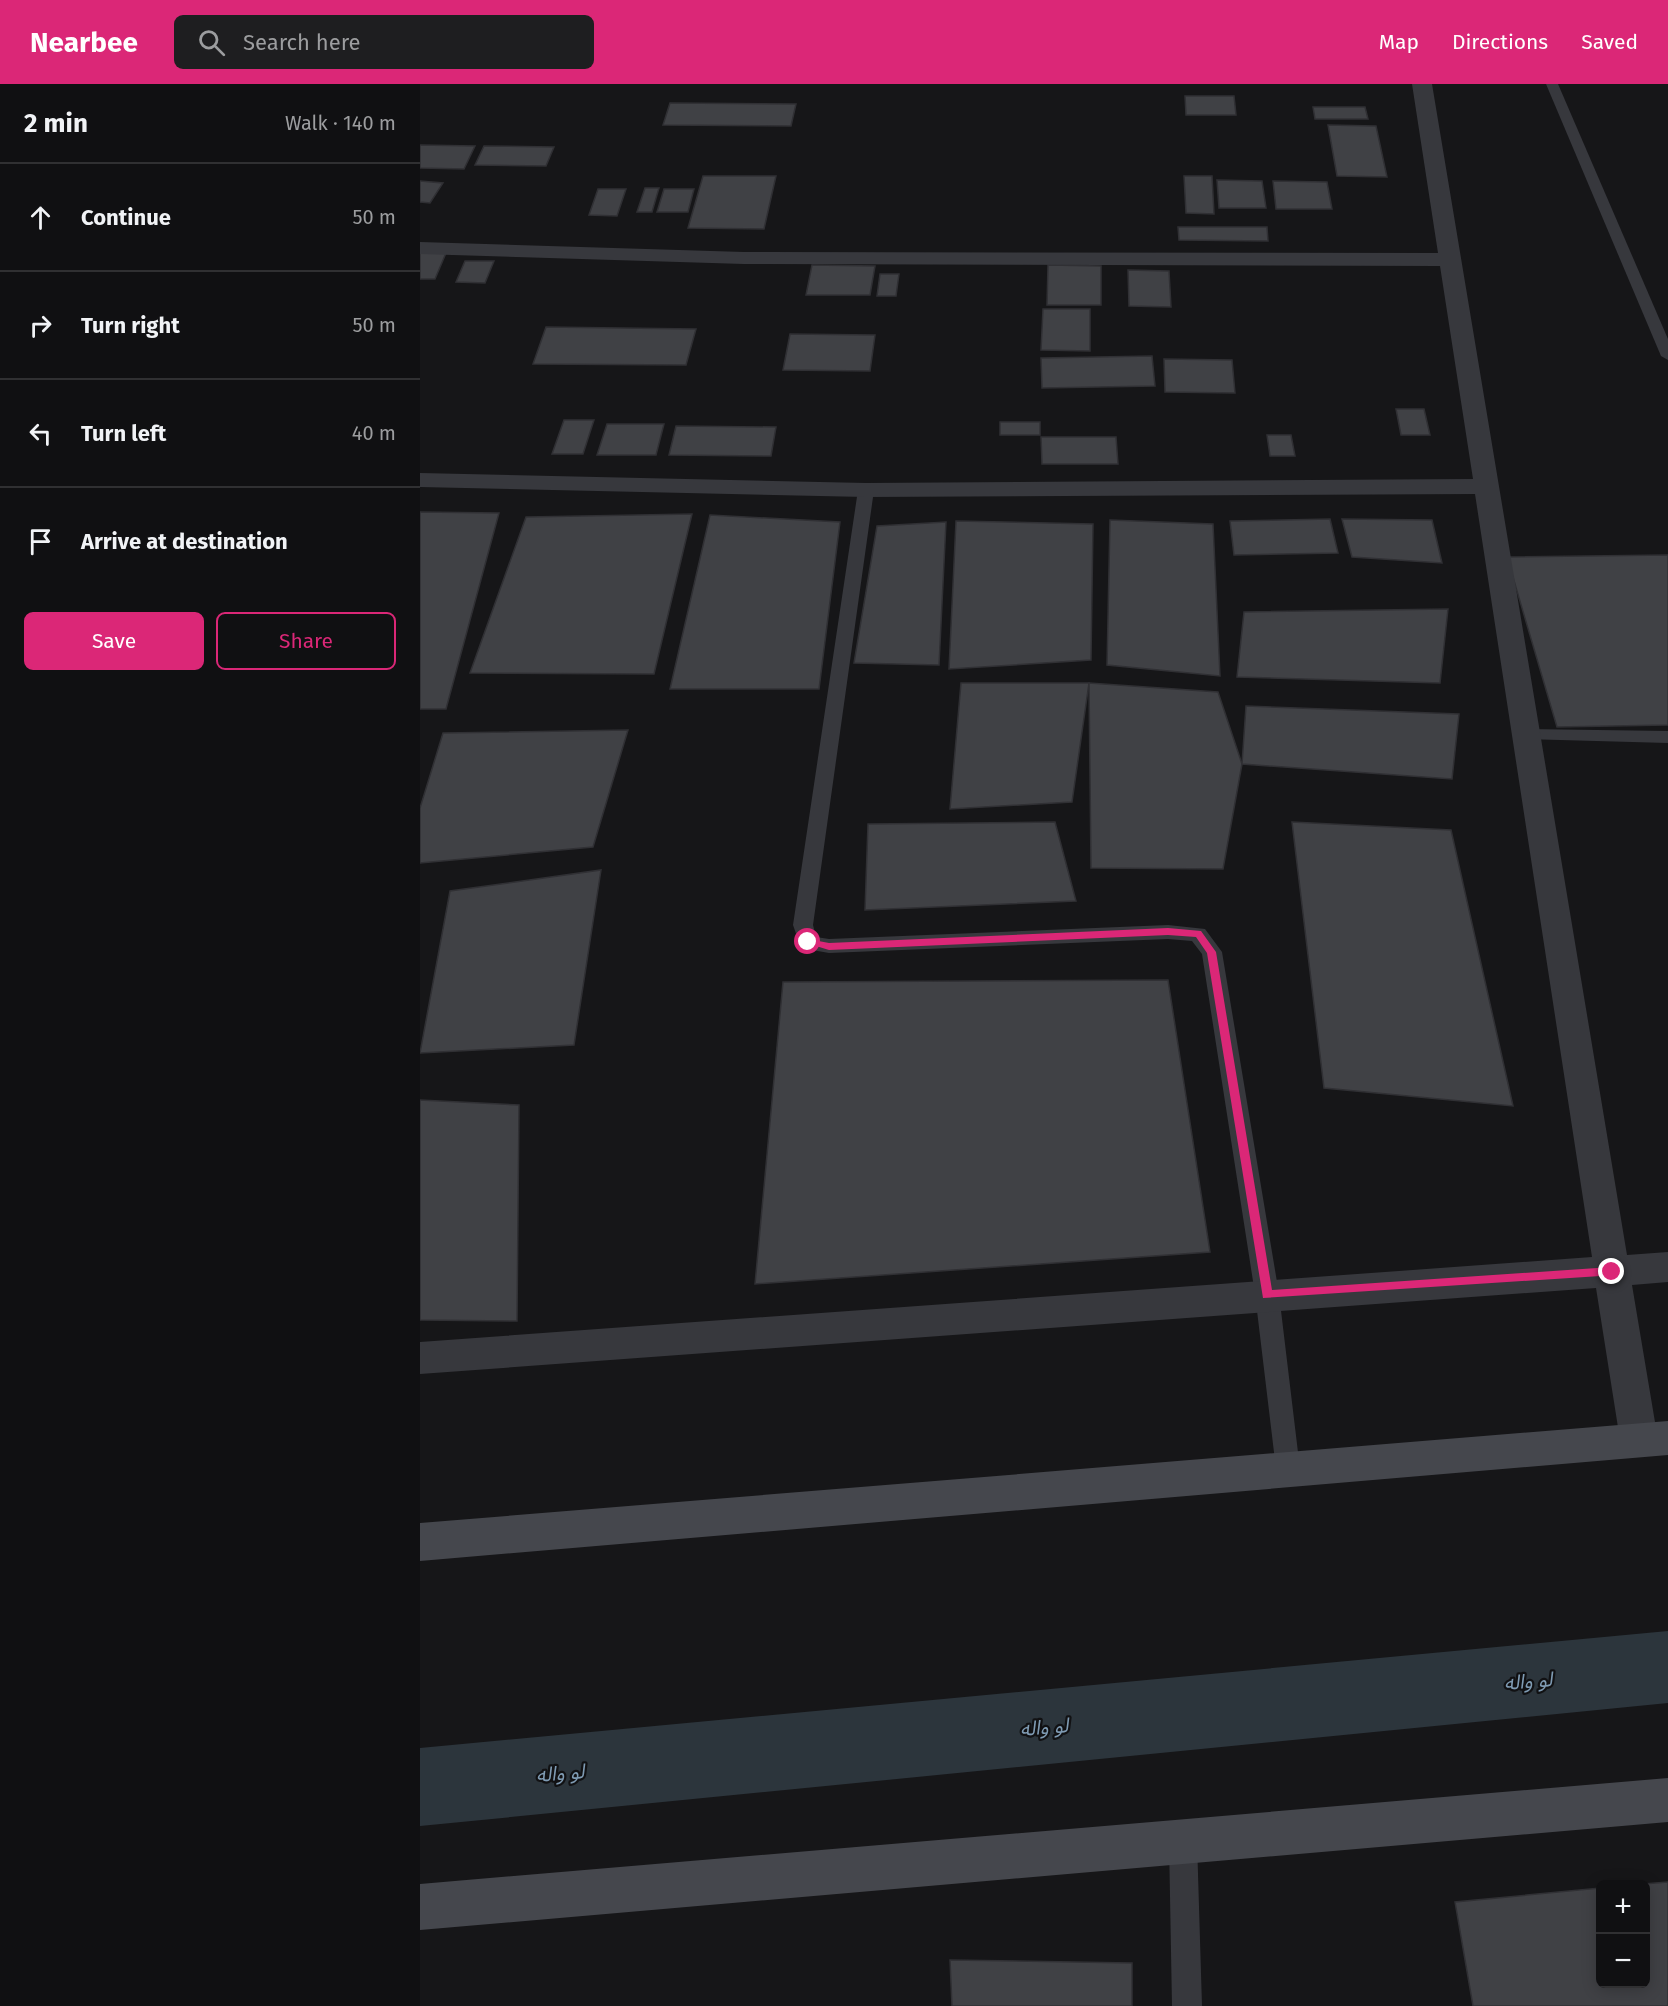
<!DOCTYPE html>
<meta charset="utf-8">
<style>
:root{--surface:#101012;--page:#1e1e20;--text:#f1f3f6;--muted:#9c9d9f;--line:#303032;--accent:#db2777}
body{margin:0;font-family:"Fira Sans","Noto Sans Arabic",sans-serif;background:var(--page);color:var(--text)}
.controls{position:absolute;right:18px;bottom:18px;display:grid;overflow:hidden;border-radius:9px;box-shadow:0 3px 15px #0003}
.controls button{width:54px;height:54px;display:grid;place-items:center;padding:0;border:0;border-bottom:2px solid var(--line);background:var(--surface);color:var(--text);font:30px sans-serif}
.stop{position:absolute;width:18px;height:18px;margin:-14px;border:4px solid #db2777;border-radius:50%;background:#fff}
.stop.end{background:#db2777;border-color:#fff;box-shadow:0 2px 6px #0008}
.list{margin:0;padding:0;list-style:none}
h2{display:flex;justify-content:space-between;align-items:center;height:78px;margin:0;padding:0 24px;font-size:26px}
h2 small{font-size:20px;font-weight:400;color:var(--muted)}
.list li{display:grid;grid-template-columns:39px 1fr auto;gap:18px;align-items:center;box-sizing:border-box;height:108px;padding:0 24px;border-top:2px solid var(--line)}
.list b{display:block;font-size:22px;white-space:nowrap}
.list em{font-size:20px;font-style:normal;color:var(--muted)}
.actions{display:flex;gap:12px;padding:18px 24px}
.actions a{flex:1;padding:14px 0;border:2px solid var(--accent);border-radius:9px;text-align:center;font-size:21px;color:var(--accent)}
.actions .main{background:var(--accent);color:#fff}
.icon{flex:none;width:33px;height:33px;fill:none;stroke:currentColor;stroke-width:2;stroke-linecap:round;stroke-linejoin:round}
.map{position:relative;flex:none;width:1248px;height:1922px;overflow:hidden}
header{display:flex;align-items:center;gap:36px;box-sizing:border-box;height:84px;padding:0 30px;background:var(--accent);color:#fff}
header strong{font-size:28px}
nav{display:flex;gap:33px;margin-inline-start:auto;font-size:21px}
.search{width:420px;height:54px;background:var(--page);display:flex;align-items:center;gap:15px;box-sizing:border-box;padding:0 21px;border-radius:9px;color:var(--muted);font-size:22px}
main{display:flex}
aside{flex:1;background:var(--surface)}
.map>svg:first-child{display:block}
.lines{fill:none;stroke-linecap:round;stroke-linejoin:round}
.canal{fill:#2c353c;fill-rule:evenodd}
.building{fill:#404145;stroke:#303034;stroke-width:1.5}
.lane{fill:#37383d;fill-rule:evenodd}
.street{fill:#37383d;fill-rule:evenodd}
.secondary{fill:#45474d;fill-rule:evenodd}
.route{fill:#db2777}
.labels{text-anchor:middle;stroke-width:4.5;stroke-linejoin:round;paint-order:stroke}
.near-water-label{font-size:20px;font-style:italic;fill:#7f9bb3;stroke:#111113}
</style>
<header>
<strong>Nearbee</strong>
<div class="search"><svg class="icon" aria-label="search" viewBox="0 0 24 24"><circle cx="10" cy="10" r="6"/><path d="M15 15l6 6"/></svg>Search here</div>
<nav><a>Map</a><a>Directions</a><a>Saved</a></nav>
</header>
<main>
<aside>
<h2>2 min<small>Walk · 140 m</small></h2>
<ul class="list">
<li><svg class="icon" aria-label="ahead" viewBox="0 0 24 24"><path d="M12 20V5M6 11l6-6 6 6"/></svg><div><b>Continue</b></div><em>50 m</em></li>
<li><svg class="icon" aria-label="right" viewBox="0 0 24 24"><path d="M7 20v-9h11M14 6l5 5-5 5"/></svg><div><b>Turn right</b></div><em>50 m</em></li>
<li><svg class="icon" aria-label="left" viewBox="0 0 24 24"><path d="M17 20v-9H6M10 6l-5 5 5 5"/></svg><div><b>Turn left</b></div><em>40 m</em></li>
<li><svg class="icon" aria-label="arrive" viewBox="0 0 24 24"><path d="M6 21V4h12l-3 4 3 4H6"/></svg><div><b>Arrive at destination</b></div></li>
</ul>
<div class="actions"><a class="main">Save</a><a>Share</a></div>
</aside>
<div class="map">
<svg width="1248" height="1922" viewBox="0 0 1248 1922">
<rect width="100%" height="100%" fill="#161618"/>
<g class="lines">
<polygon class="canal" points="1248,1547 1248,1619 0,1742 0,1664"/>
</g>
<g class="building">
<polygon points="765,12 814,12 816,31 766,31"/>
<polygon points="250,19 376,20 371,42 243,41"/>
<polygon points="893,23 945,23 948,35 895,35"/>
<polygon points="908,41 956,42 967,93 917,92"/>
<polygon points="0,61 55,62 44,85 0,84"/>
<polygon points="64,62 134,63 126,82 55,81"/>
<polygon points="283,92 356,92 344,145 268,144"/>
<polygon points="764,92 792,92 794,130 766,129"/>
<polygon points="797,96 842,97 846,124 799,124"/>
<polygon points="0,97 23,99 10,119 0,118"/>
<polygon points="853,97 907,98 912,125 856,125"/>
<polygon points="225,104 239,104 232,128 217,128"/>
<polygon points="178,105 206,105 197,132 169,131"/>
<polygon points="244,105 274,105 268,128 237,128"/>
<polygon points="758,143 847,143 848,157 759,156"/>
<polygon points="0,169 26,169 15,195 0,195"/>
<polygon points="45,177 74,177 65,199 36,198"/>
<polygon points="392,181 455,182 450,211 386,211"/>
<polygon points="628,181 681,182 681,221 627,221"/>
<polygon points="708,186 749,187 751,223 709,222"/>
<polygon points="460,190 479,190 476,212 457,212"/>
<polygon points="623,225 670,225 670,267 621,266"/>
<polygon points="126,243 276,245 266,281 113,280"/>
<polygon points="370,250 455,251 450,287 363,286"/>
<polygon points="732,272 735,302 622,304 621,274"/>
<polygon points="744,275 812,276 815,309 745,308"/>
<polygon points="976,325 1004,325 1010,351 981,351"/>
<polygon points="144,336 174,336 163,370 132,370"/>
<rect x="580" y="338" width="40" height="13"/>
<polygon points="187,340 244,340 236,371 177,371"/>
<polygon points="256,342 356,343 351,372 249,371"/>
<polygon points="847,351 871,351 875,372 850,372"/>
<polygon points="621,353 696,353 698,380 622,380"/>
<polygon points="0,428 79,429 26,625 0,625"/>
<polygon points="272,430 234,590 50,589 106,433"/>
<polygon points="290,431 420,438 399,605 250,605"/>
<polygon points="910,435 918,469 814,471 810,437"/>
<polygon points="922,435 1012,436 1022,479 932,473"/>
<polygon points="690,436 793,440 800,592 687,581"/>
<polygon points="536,437 673,440 671,576 529,585"/>
<polygon points="526,438 519,581 434,579 457,442"/>
<polygon points="1248,471 1248,641 1137,643 1087,473"/>
<polygon points="1028,525 1020,599 817,593 824,528"/>
<polygon points="541,599 669,599 652,718 530,725"/>
<polygon points="669,599 798,608 822,680 803,785 671,784"/>
<polygon points="826,622 1039,630 1032,695 822,680"/>
<polygon points="208,646 173,763 0,779 0,724 23,649"/>
<polygon points="635,738 656,817 445,826 448,740"/>
<polygon points="872,738 1031,746 1093,1022 904,1004"/>
<polygon points="181,786 154,961 0,969 30,807"/>
<polygon points="748,896 790,1168 335,1200 363,898"/>
<polygon points="0,1016 99,1021 97,1237 0,1236"/>
<polygon points="1248,1798 1248,1922 1053,1922 1035,1818 1180,1804 1180,1900 1226,1900 1226,1800 1223,1800"/>
<polygon points="530,1876 712,1879 712,1922 532,1922"/>
</g>
<g class="lines">
<g class="lane">
<polygon points="1126,0 1138,0 1248,255 1248,276 1241,272"/>
<polygon points="446,401 454,406 393,841 396,853 409,855 748,841 785,845 802,868 859,1210 880,1385 877,1393 868,1396 859,1393 856,1385 835,1210 782,870 772,857 748,855 409,869 381,864 373,841 438,406"/>
<polygon points="1106,645 1248,647 1248,659 1100,655 1097,651"/>
<polygon points="763,1743 773,1747 777,1757 782,1922 752,1922 749,1757 753,1747"/>
</g>
<polygon class="street" points="992,0 1012,0 1207,1171 1248,1168 1248,1198 1212,1201 1238,1356 1233,1368 1219,1373 1205,1368 1200,1356 1176,1204 0,1290 0,1258 1172,1173 1055,410 446,413 0,403 0,389 446,399 1053,395 1020,182 324,180 0,170 0,158 324,168 1018,169"/>
<g class="secondary">
<polygon points="1248,1337 1248,1371 0,1477 0,1439"/>
<polygon points="1248,1694 1248,1738 0,1846 0,1800"/>
</g>
</g>
<polygon class="route" points="748,844 781,847 796,868 852,1206 1192,1183 1196,1185 1196,1191 843,1214 787,869 776,853 748,851 409,866 383,858 388,855 409,859"/>
<g class="labels">
<g class="near-water-label">
<text transform="translate(1108 1597) rotate(-5)" y="7">لو واله</text>
<text transform="translate(624 1643) rotate(-5)" y="7">لو واله</text>
<text transform="translate(140 1689) rotate(-5)" y="7">لو واله</text>
</g>
</g>
</svg>
<div class="controls">
<button>+</button>
<button>−</button>
</div>
<div class="stop" style="left:388px;top:858px"></div>
<div class="stop end" style="left:1192px;top:1188px"></div>
</div>
</main>
